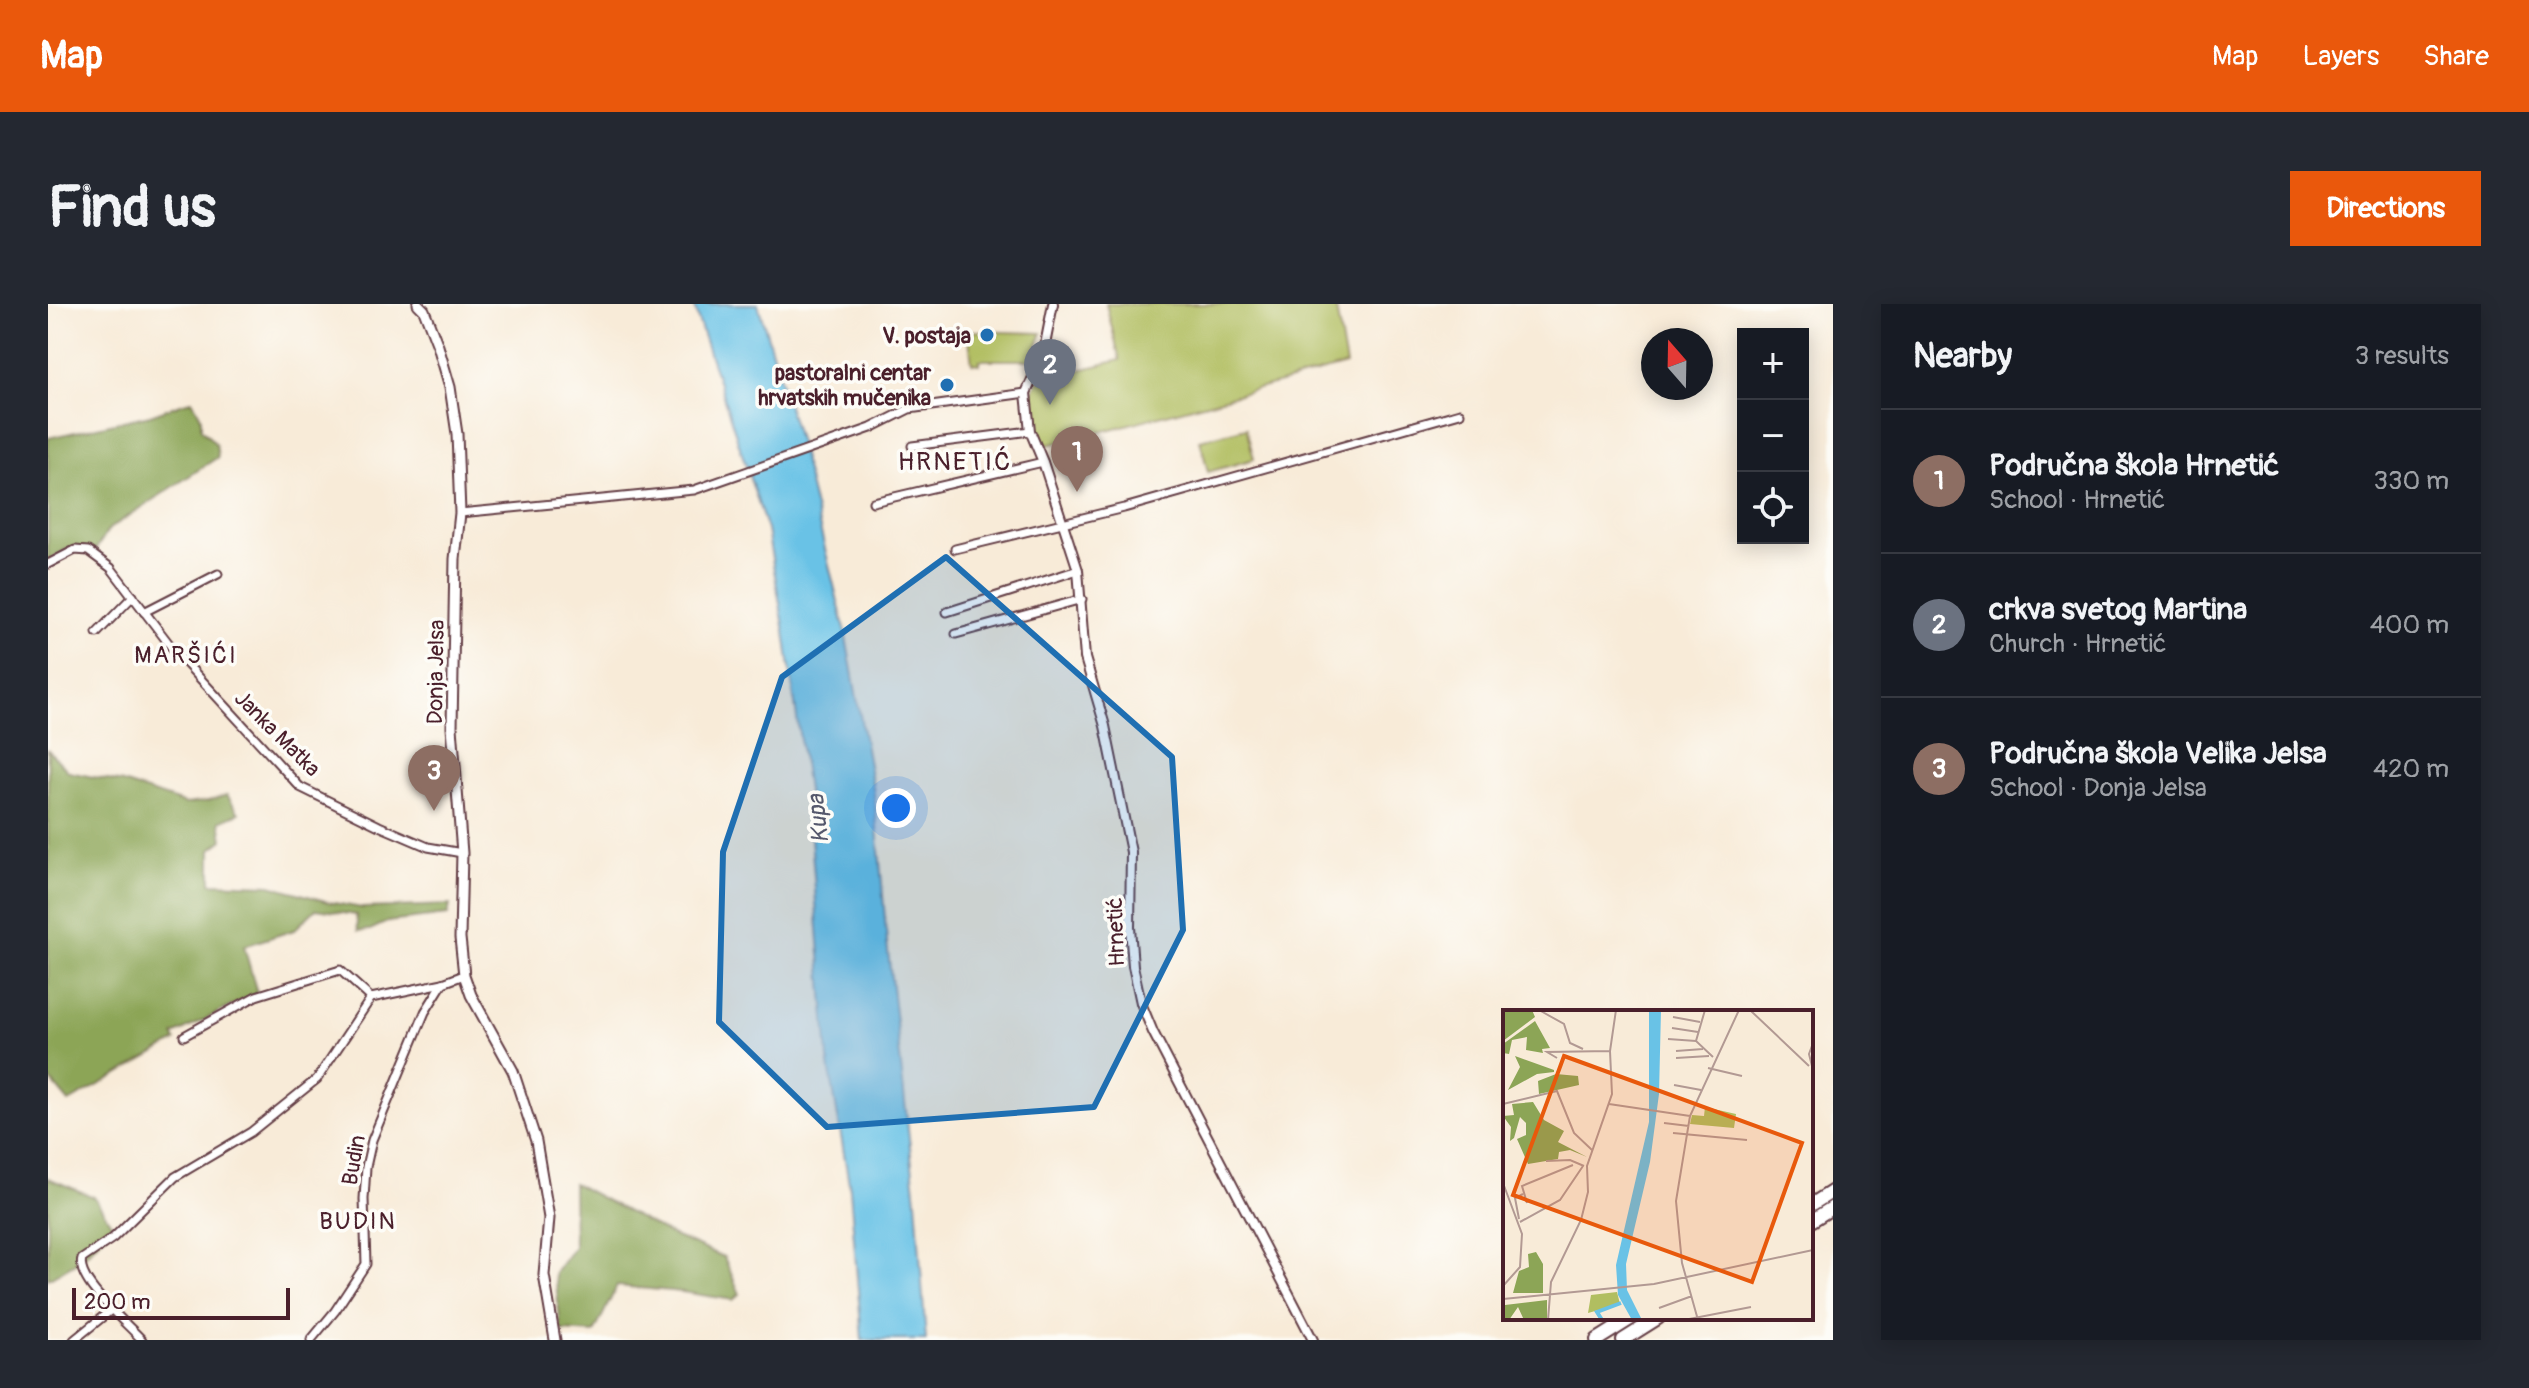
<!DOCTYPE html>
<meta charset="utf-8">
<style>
:root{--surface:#171b24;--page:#242831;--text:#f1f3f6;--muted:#9ea1a6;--line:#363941;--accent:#ea580c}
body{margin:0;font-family:Pangolin,sans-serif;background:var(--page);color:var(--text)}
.controls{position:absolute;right:24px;top:24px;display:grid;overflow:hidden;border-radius:0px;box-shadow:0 4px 20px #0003}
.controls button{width:72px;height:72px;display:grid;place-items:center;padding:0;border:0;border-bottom:2px solid var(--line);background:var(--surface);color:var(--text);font:40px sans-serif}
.compass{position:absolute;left:1593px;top:24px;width:72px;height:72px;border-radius:50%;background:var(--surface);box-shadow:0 4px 20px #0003;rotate:340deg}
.scale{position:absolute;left:24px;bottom:20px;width:218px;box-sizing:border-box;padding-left:8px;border:4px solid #4a1f2b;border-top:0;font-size:22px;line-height:28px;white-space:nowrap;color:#4a1f2b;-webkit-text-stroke:6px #fdfcf7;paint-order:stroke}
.you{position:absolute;left:848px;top:504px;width:28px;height:28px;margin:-20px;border:6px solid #fff;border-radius:50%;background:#1a73e8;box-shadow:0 0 0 12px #1a73e833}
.badge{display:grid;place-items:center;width:52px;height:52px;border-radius:50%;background:var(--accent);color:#fff;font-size:26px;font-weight:700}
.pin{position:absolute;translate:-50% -66px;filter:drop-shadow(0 2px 4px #0008)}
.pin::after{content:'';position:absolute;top:42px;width:28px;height:24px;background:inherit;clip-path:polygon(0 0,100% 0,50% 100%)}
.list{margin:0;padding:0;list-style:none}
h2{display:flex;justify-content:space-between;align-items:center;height:104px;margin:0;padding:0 32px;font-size:34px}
h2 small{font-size:26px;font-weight:400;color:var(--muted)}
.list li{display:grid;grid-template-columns:52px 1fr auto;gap:24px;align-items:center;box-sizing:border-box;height:144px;padding:0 32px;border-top:2px solid var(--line)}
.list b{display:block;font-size:30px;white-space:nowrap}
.list p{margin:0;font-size:26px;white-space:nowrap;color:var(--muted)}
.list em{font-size:26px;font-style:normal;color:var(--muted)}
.icon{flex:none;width:44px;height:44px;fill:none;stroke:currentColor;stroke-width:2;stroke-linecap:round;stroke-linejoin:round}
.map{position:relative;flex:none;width:1785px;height:1036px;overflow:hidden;border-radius:0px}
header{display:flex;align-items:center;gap:48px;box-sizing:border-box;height:112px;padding:0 40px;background:var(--accent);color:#fff}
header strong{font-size:38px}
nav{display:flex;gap:44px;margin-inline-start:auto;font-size:28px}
.intro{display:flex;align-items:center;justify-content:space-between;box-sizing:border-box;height:192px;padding:0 48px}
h1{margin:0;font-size:56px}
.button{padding:20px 36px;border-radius:0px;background:var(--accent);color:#fff;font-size:28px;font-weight:700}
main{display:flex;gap:48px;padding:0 48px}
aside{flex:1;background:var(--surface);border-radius:0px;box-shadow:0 4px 20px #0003}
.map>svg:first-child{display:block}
.green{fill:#b1be60;stroke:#7e6e46;stroke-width:2}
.forest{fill:#8ca556;stroke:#6b6240;stroke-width:2}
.water{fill:#69c2e6;stroke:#5a7088;stroke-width:2}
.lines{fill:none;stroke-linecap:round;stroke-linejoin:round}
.minor-casing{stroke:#643e45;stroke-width:11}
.tertiary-casing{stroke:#643e45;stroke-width:12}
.secondary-casing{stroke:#643e45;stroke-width:13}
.motorway-casing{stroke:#643e45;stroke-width:16}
.minor{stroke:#fff;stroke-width:7}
.tertiary{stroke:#fff;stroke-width:8}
.secondary{stroke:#fff;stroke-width:9}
.motorway{stroke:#fff;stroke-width:12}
.marked{fill:#1f6fb2;fill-opacity:0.2;stroke:#1f6fb2;stroke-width:6;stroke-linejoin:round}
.poi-dot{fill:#1f6fb2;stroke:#fdfcf7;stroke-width:3}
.labels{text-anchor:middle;stroke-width:7;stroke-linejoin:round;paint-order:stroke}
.poi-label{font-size:22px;font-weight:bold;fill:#4a1f2b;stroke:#fdfcf7;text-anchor:end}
.street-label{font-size:22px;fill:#4a1f2b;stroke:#fdfcf7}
.neighbourhood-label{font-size:24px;letter-spacing:2px;fill:#4a1f2b;stroke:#fdfcf7}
.water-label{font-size:24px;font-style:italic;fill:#55586c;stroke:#fdfcf7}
.quarter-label{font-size:26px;letter-spacing:2px;fill:#4a1f2b;stroke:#fdfcf7}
.inset-river{fill:none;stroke:#69c2e6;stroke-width:4}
.inset-road{fill:none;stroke:#b29993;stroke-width:2}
.view{fill:#e8590c;fill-opacity:0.15;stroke:#e8590c;stroke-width:4}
.inset-edge{fill:none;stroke:#4a1f2b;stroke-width:4}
</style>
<header>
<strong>Map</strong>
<nav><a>Map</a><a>Layers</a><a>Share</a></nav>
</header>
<div class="intro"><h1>Find us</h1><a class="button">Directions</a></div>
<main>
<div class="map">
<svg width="1785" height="1036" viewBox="0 0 1785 1036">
<rect width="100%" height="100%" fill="#fdfcf7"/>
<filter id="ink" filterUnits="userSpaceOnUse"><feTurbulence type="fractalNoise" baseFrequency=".0125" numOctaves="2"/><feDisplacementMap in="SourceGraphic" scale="16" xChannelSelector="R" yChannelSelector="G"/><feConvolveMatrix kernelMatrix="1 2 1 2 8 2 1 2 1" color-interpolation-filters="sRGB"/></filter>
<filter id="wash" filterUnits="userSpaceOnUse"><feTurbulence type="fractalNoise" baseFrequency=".006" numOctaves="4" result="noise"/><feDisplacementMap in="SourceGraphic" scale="32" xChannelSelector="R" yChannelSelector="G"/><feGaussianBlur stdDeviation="1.8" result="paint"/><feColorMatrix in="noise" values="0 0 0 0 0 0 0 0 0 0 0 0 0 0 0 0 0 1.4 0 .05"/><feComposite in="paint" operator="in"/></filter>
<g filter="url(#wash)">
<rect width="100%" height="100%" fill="#f8ebd8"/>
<g class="green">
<path d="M 1058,0 L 1287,0 L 1298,61 L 1023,136 L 994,142 C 985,119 975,98 991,76 L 1072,56 Z"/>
<polygon points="920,27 994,29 983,56 931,56 931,60 924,59"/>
<polygon points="1198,124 1206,155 1160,168 1152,136"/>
</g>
<g class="forest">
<polygon points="144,96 153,113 153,125 168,140 170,153 61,225 48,245 19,245 0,257 0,134 102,111"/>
<polygon points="0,446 21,468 75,479 138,500 160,497 179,491 191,509 172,517 175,536 163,545 163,579 222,581 281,598 314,604 402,601 400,611 339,618 322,626 310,627 308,611 268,605 246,626 196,642 209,689 126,731 128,737 21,798 0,773"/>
<polygon points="0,874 46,893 65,922 34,955 0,975"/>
<polygon points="525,879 623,931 676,953 692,990 685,996 634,988 569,982 546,1029 513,1027 507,969 526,943"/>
</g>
<polygon class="water" points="645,0 710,0 751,139 796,322 826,489 839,638 868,896 878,1036 814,1036 802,885 780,755 760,494 737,328 719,226"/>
</g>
<g filter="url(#ink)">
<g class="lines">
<defs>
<g id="minor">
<polyline points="864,142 982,127"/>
<polyline points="825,198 995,158"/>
<polyline points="412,209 646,186 823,124 861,105 978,89"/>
<polyline points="907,245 1076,204 1412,109"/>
<polyline points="0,260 27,246 40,247 63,264 125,345 252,483 331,522 380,543 414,549"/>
<polyline points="96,308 170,270"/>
<polyline points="899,308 1030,266"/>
<polyline points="49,329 85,292"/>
<polyline points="908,330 1034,295"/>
<polyline points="136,732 208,692 289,667 292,666 323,694 395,679 416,671"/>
<polyline points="26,1036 63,1006"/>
<path d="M 94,1036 C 79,1019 27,977 34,955 L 65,934 L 127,873 L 203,828 L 269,775 L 323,694"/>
<polyline points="263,1036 287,1007 318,960 316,895 318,863 324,836 377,708 395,679"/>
</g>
<polyline id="tertiary" points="1005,0 995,51 978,89 982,127 995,158 1030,266 1037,354 1057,422 1083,548 1082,623 1085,662 1093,699 1105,728 1265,1036"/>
<polyline id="secondary" points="370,0 376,6 390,42 402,83 409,130 412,209 407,255 404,423 414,549 412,634 416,671 423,691 465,767 488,837 501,914 496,971 507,1036"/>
<g id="motorway">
<polyline points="1763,901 1785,887"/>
<polyline points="1763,917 1785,903"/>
<polyline points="1549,1036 1584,1014"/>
<polyline points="1575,1036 1610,1014"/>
</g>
</defs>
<use href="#minor" class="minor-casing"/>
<use href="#tertiary" class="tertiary-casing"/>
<use href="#secondary" class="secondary-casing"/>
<use href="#motorway" class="motorway-casing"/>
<use href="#minor" class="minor"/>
<use href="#tertiary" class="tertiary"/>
<use href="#secondary" class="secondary"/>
<use href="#motorway" class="motorway"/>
</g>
</g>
<path class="marked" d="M 898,253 L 1124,453 L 1135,626 L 1046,803 L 779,823 L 671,718 L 675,548 L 734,373 Z"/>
<g class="poi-dot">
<circle cx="939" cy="31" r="8"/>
<circle cx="899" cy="81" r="8"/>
</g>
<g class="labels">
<g class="poi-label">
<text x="923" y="39">V. postaja</text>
<text x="883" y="76">pastoralni centar<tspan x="883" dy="25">hrvatskih mučenika</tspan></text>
</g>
<g class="street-label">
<text transform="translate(387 368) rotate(-89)" y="8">Donja Jelsa</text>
<text transform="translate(230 429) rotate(45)" y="8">Janka Matka</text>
<text transform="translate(1067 628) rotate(-92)" y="8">Hrnetić</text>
<text transform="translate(305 856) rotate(-80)" y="8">Budin</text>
</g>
<g class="neighbourhood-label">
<text x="138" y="359">MARŠIĆI</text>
<text x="310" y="925">BUDIN</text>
</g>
<g class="water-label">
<text transform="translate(770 515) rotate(-96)" y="8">Kupa</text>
</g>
<g class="quarter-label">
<text x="907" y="166">HRNETIĆ</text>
</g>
</g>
<g transform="translate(1455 706)">
<rect width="310" height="310" fill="#f8ebd8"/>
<path d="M 202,97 L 233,104 L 231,118 L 187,114 L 189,105 L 201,106 ZM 114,282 L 117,294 L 85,303 L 88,285 Z" fill="#b1be60"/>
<path d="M 0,0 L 29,0 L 32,7 L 0,31 ZM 32,11 L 47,38 L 39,39 L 40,43 L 23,40 L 24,27 L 9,30 L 6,44 L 0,43 L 0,34 ZM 12,46 L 51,60 L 51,62 L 34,64 L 5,80 L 17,57 ZM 53,64 L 75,66 L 76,75 L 36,84 L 35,71 ZM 30,92 L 41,110 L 61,121 L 55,132 L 84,147 L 67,140 L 56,142 L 55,149 L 25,154 L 14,129 L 23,125 L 23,113 L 17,107 L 11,128 L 7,131 L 8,117 L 0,106 L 11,105 L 9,94 ZM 33,242 L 40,254 L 40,283 L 10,283 L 16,261 L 26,257 L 25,244 ZM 44,290 L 44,310 L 21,310 L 15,297 L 6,310 L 0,309 L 2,295 Z" fill="#8ca556"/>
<path d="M 146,0 L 158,0 L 156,84 L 147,152 L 123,254 L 124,280 L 139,310 L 129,310 L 115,285 L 113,255 L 146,112 Z" fill="#69c2e6"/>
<path class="inset-river" d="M 99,310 L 94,302 L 118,293"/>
<path class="inset-road" d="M 36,0 L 61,14 L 67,33 L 80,39M 202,0 L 193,31 L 210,47M 247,0 L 306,56M 170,7 L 197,12M 169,18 L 195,22M 165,29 L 193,31M 310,33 L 306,44 L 310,60M 173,41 L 200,39M 54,48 L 44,42 L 107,41M 173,48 L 206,46M 205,58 L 239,66M 171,75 L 198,80M 0,94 L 54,81 L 71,123 L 89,140M 106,94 L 187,106M 161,113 L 186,116M 170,123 L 244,130M 43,151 L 67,150 L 81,156M 0,173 L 19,224 L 17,257 L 0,276M 24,193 L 19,176 L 70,155M 16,209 L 12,188 L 20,184M 17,212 L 57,190 L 80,156M 0,289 L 151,274 L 310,240M 156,298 L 189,286M 45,310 L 48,272 L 78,210 L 85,182 L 84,156 L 109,84 L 107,41 L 113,0M 181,310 L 248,297M 195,310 L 179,253 L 173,191 L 187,106 L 236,0"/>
<path class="view" d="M 61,46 L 299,133 L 249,272 L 10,185 Z"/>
<rect width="310" height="310" class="inset-edge"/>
</g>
</svg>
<div class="controls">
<button>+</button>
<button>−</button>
<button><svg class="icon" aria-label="locate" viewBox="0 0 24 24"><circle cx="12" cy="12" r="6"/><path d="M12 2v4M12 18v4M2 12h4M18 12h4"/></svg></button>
</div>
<svg class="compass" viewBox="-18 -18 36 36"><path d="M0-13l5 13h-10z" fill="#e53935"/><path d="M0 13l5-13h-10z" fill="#9ea1a6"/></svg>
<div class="scale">200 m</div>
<div class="you"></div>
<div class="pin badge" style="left:1029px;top:188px;background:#8d6e63">1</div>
<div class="pin badge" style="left:1002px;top:101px;background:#6b7280">2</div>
<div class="pin badge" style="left:386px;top:507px;background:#8d6e63">3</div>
</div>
<aside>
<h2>Nearby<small>3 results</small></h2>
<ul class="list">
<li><span class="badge" style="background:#8d6e63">1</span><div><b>Područna škola Hrnetić</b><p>School · Hrnetić</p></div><em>330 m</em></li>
<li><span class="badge" style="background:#6b7280">2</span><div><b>crkva svetog Martina</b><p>Church · Hrnetić</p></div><em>400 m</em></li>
<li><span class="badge" style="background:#8d6e63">3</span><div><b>Područna škola Velika Jelsa</b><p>School · Donja Jelsa</p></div><em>420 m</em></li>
</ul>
</aside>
</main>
